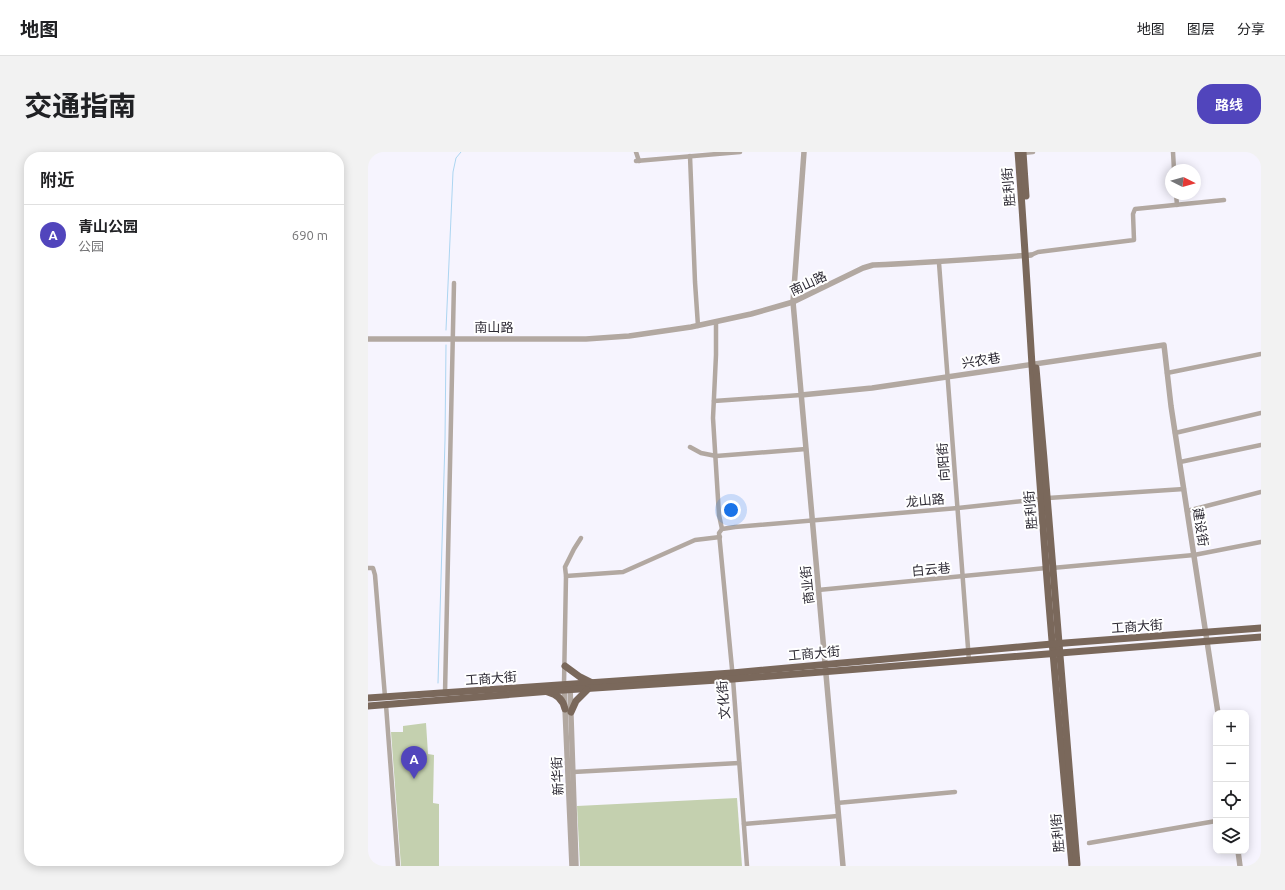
<!DOCTYPE html>
<html lang="zh">
<meta charset="utf-8">
<style>
:root{--surface:#fff;--page:#f2f2f2;--text:#202124;--muted:#757577;--line:#e0e0e0;--accent:#5145bc}
body{margin:0;font-family:Ubuntu,"Noto Sans SC",sans-serif;background:var(--page);color:var(--text)}
.controls{position:absolute;right:12px;bottom:12px;display:grid;overflow:hidden;border-radius:8px;box-shadow:0 2px 10px #0003}
.controls button{width:36px;height:36px;display:grid;place-items:center;padding:0;border:0;border-bottom:1px solid var(--line);background:var(--surface);color:var(--text);font:20px sans-serif}
.compass{position:absolute;left:797px;top:12px;width:36px;height:36px;border-radius:50%;background:var(--surface);box-shadow:0 2px 10px #0003;rotate:96deg}
.you{position:absolute;left:363px;top:358px;width:14px;height:14px;margin:-10px;border:3px solid #fff;border-radius:50%;background:#1a73e8;box-shadow:0 0 0 6px #1a73e833}
.badge{display:grid;place-items:center;width:26px;height:26px;border-radius:50%;background:var(--accent);color:#fff;font-size:13px;font-weight:700}
.pin{position:absolute;translate:-50% -33px;filter:drop-shadow(0 1px 2px #0008)}
.pin::after{content:'';position:absolute;top:21px;width:14px;height:12px;background:inherit;clip-path:polygon(0 0,100% 0,50% 100%)}
.list{margin:0;padding:0;list-style:none}
h2{display:flex;justify-content:space-between;align-items:center;height:52px;margin:0;padding:0 16px;font-size:17px}
h2 small{font-size:13px;font-weight:400;color:var(--muted)}
.list li{display:grid;grid-template-columns:26px 1fr auto;gap:12px;align-items:center;box-sizing:border-box;height:60px;padding:0 16px;border-top:1px solid var(--line)}
.list b{display:block;font-size:15px;white-space:nowrap}
.list p{margin:0;font-size:13px;white-space:nowrap;color:var(--muted)}
.list em{font-size:13px;font-style:normal;color:var(--muted)}
.icon{flex:none;width:22px;height:22px;fill:none;stroke:currentColor;stroke-width:2;stroke-linecap:round;stroke-linejoin:round}
.map{position:relative;flex:none;width:893px;height:714px;overflow:hidden;border-radius:16px}
header{display:flex;align-items:center;gap:24px;box-sizing:border-box;height:56px;padding:0 20px;background:var(--surface);border-bottom:1px solid var(--line)}
header strong{font-size:19px}
nav{display:flex;gap:22px;margin-inline-start:auto;font-size:14px}
.intro{display:flex;align-items:center;justify-content:space-between;box-sizing:border-box;height:96px;padding:0 24px}
h1{margin:0;font-size:28px}
.button{padding:10px 18px;border-radius:16px;background:var(--accent);color:#fff;font-size:14px;font-weight:700}
main{display:flex;gap:24px;padding:0 24px}
aside{flex:1;background:var(--surface);border-radius:16px;box-shadow:0 2px 10px #0003}
.map>svg:first-child{display:block}
.green{fill:#c4d0af}
.lines{fill:none;stroke-linecap:round;stroke-linejoin:round}
.stream{stroke:#acd5f1;stroke-width:1}
.minor{stroke:#b2a8a1;stroke-width:4.5}
.tertiary{stroke:#b2a8a1;stroke-width:5.5}
.primary{stroke:#7a685b;stroke-width:7}
.labels{text-anchor:middle;stroke-width:4;stroke-linejoin:round;paint-order:stroke}
.street-label{font-size:13px;fill:#2c2933;stroke:#fff}
</style>
<header>
<strong>地图</strong>
<nav><a>地图</a><a>图层</a><a>分享</a></nav>
</header>
<div class="intro"><h1>交通指南</h1><a class="button">路线</a></div>
<main>
<aside>
<h2>附近<small></small></h2>
<ul class="list">
<li><span class="badge">A</span><div><b>青山公园</b><p>公园</p></div><em>690 m</em></li>
</ul>
</aside>
<div class="map">
<svg width="893" height="714" viewBox="0 0 893 714">
<rect width="100%" height="100%" fill="#f6f4fe"/>
<g class="green">
<polygon points="58,571 60,602 66,603 65,651 71,652 71,714 33,714 23,580 35,580 35,574"/>
<polygon points="369,646 374,714 212,714 209,654"/>
</g>
<g class="lines">
<g class="stream">
<polyline points="78,178 85,20 88,6 93,0"/>
<polyline points="70,531 77,288 78,193"/>
</g>
<g class="minor">
<polyline points="268,0 271,9"/>
<polyline points="805,0 806,18"/>
<polyline points="655,1 665,0"/>
<polyline points="322,4 327,130 330,174"/>
<polyline points="268,9 372,0"/>
<polyline points="808,42 809,53"/>
<polyline points="663,103 670,100 766,88 765,62 767,57 856,48"/>
<polyline points="571,111 601,509"/>
<polyline points="348,170 348,203 345,266 351,363 354,377"/>
<polyline points="799,221 893,202"/>
<polyline points="346,249 433,243"/>
<polyline points="807,281 893,261"/>
<polyline points="322,295 333,301 348,304 438,297"/>
<polyline points="812,310 893,293"/>
<polyline points="680,346 816,337"/>
<polyline points="819,359 893,340"/>
<polyline points="0,416 5,416 7,423 17,545"/>
<polyline points="684,416 826,403 893,390"/>
<polyline points="198,424 255,420 327,388 352,385"/>
<polyline points="450,438 678,416"/>
<polyline points="196,532 198,424 197,415 206,397 213,386"/>
<polyline points="77,541 86,131"/>
<polyline points="18,553 30,714"/>
<polyline points="205,620 371,611"/>
<polyline points="469,651 587,640"/>
<polyline points="376,672 470,664"/>
<polyline points="721,691 848,669"/>
<polyline points="379,714 365,527 351,381 354,377 367,375 590,356 673,347"/>
</g>
<g class="tertiary">
<polyline points="436,0 425,150 475,714"/>
<path d="M 0,187 L 218,187 L 261,184 L 323,175 L 383,162 L 425,150 L 495,116 L 505,113 C 558,111 610,107 663,103"/>
<polyline points="433,243 504,236 796,193 803,254 850,561"/>
<polyline points="196,534 204,714"/>
<polyline points="202,534 208,714"/>
<polyline points="870,699 872,714"/>
</g>
<g class="primary">
<path d="M 650,0 C 659,115 664,230 673,345 C 681,468 693,591 704,714"/>
<polyline points="655,0 658,44"/>
<path d="M 668,216 C 683,381 695,546 709,712"/>
<polyline points="197,514 212,525 224,531"/>
<path d="M 180,540 C 189,542 195,548 197,557"/>
<polyline points="0,546 364,521 684,492 893,476"/>
<polyline points="0,554 196,538 365,527 893,485"/>
<polyline points="203,560 208,549 219,538"/>
</g>
</g>
<g class="labels">
<g class="street-label">
<text transform="translate(640 35) rotate(-95)" y="5">胜利街</text>
<text transform="translate(440 131) rotate(-25)" y="5">南山路</text>
<text x="126" y="180">南山路</text>
<text transform="translate(613 208) rotate(-9)" y="5">兴农巷</text>
<text transform="translate(575 310) rotate(-94)" y="5">向阳街</text>
<text transform="translate(557 348) rotate(-5)" y="5">龙山路</text>
<text transform="translate(662 358) rotate(-95)" y="5">胜利街</text>
<text transform="translate(833 375) rotate(81)" y="5">建设街</text>
<text transform="translate(563 417) rotate(-5)" y="5">白云巷</text>
<text transform="translate(439 433) rotate(-96)" y="5">商业街</text>
<text transform="translate(769 474) rotate(-4)" y="5">工商大街</text>
<text transform="translate(446 501) rotate(-5)" y="5">工商大街</text>
<text transform="translate(123 526) rotate(-4)" y="5">工商大街</text>
<text transform="translate(355 548) rotate(-95)" y="5">文化街</text>
<text transform="translate(189 624) rotate(-93)" y="5">新华街</text>
<text transform="translate(689 681) rotate(-95)" y="5">胜利街</text>
</g>
</g>
</svg>
<div class="controls">
<button>+</button>
<button>−</button>
<button><svg class="icon" aria-label="locate" viewBox="0 0 24 24"><circle cx="12" cy="12" r="6"/><path d="M12 2v4M12 18v4M2 12h4M18 12h4"/></svg></button>
<button><svg class="icon" aria-label="layers" viewBox="0 0 24 24"><path d="M12 4l9 5-9 5-9-5zM3 14l9 5 9-5"/></svg></button>
</div>
<svg class="compass" viewBox="-18 -18 36 36"><path d="M0-13l5 13h-10z" fill="#e53935"/><path d="M0 13l5-13h-10z" fill="#757577"/></svg>
<div class="you"></div>
<div class="pin badge" style="left:46px;top:627px">A</div>
</div>
</main>
